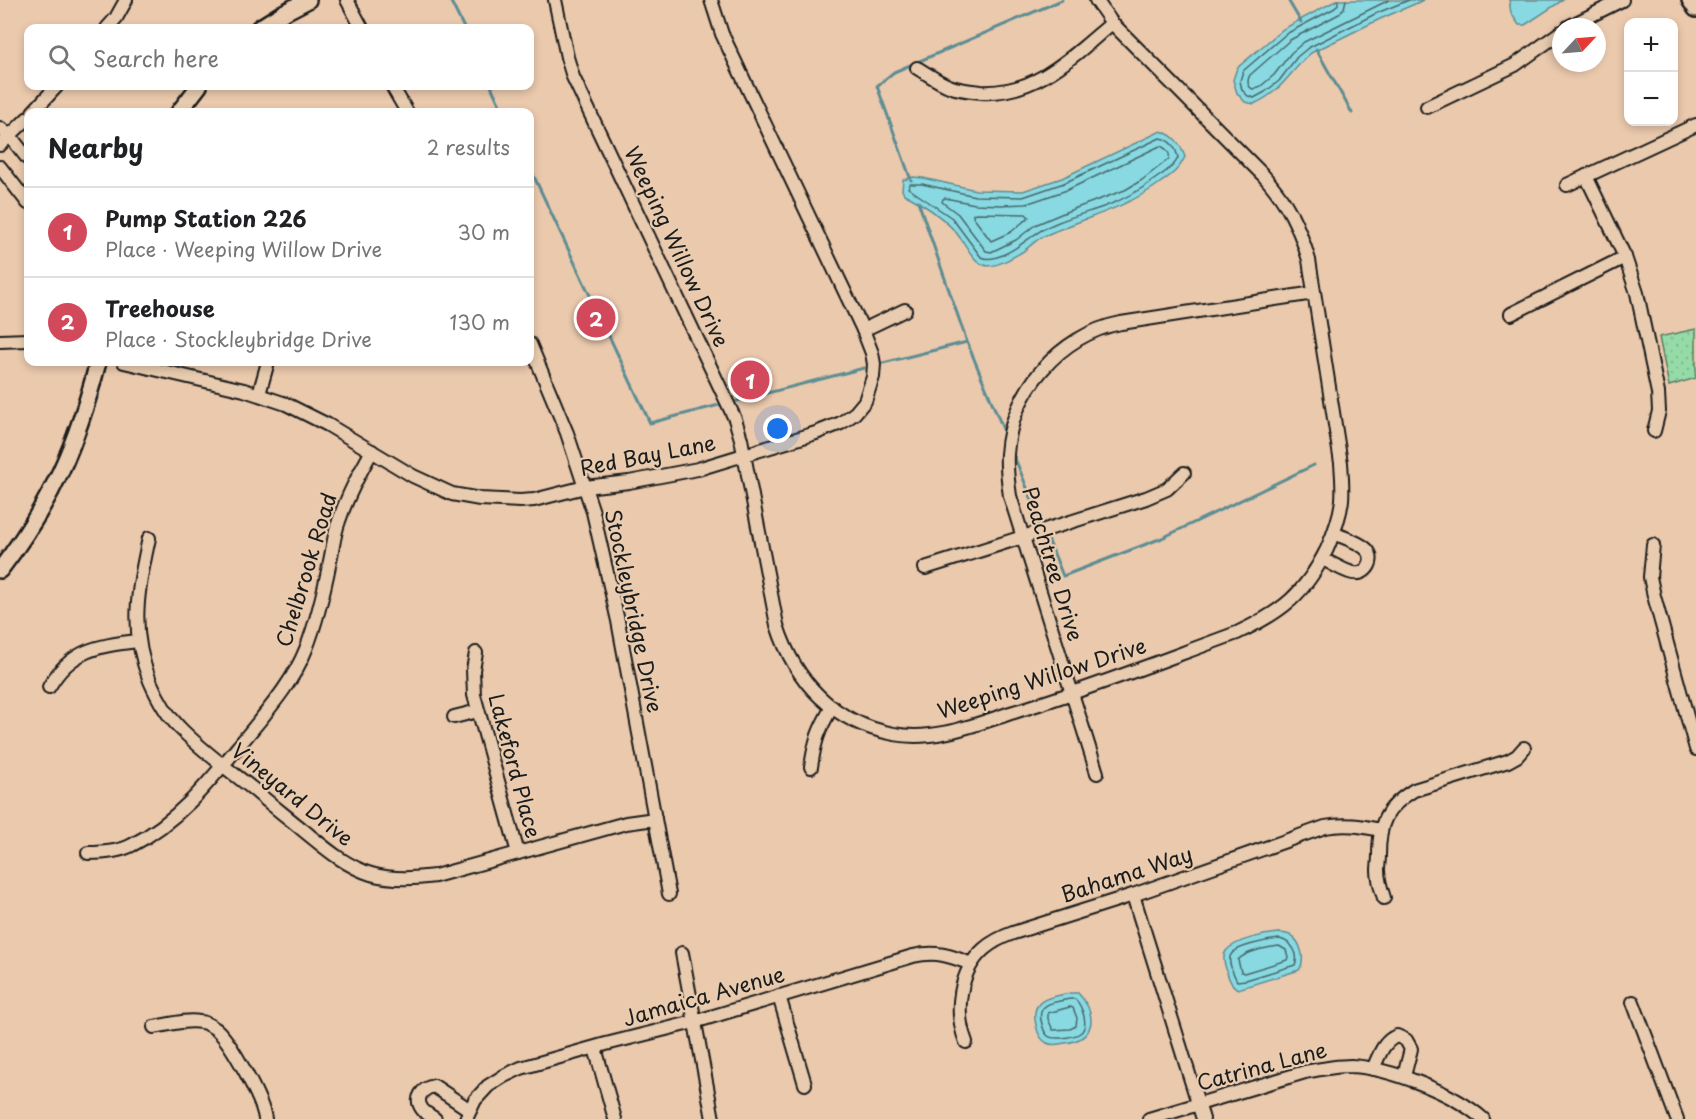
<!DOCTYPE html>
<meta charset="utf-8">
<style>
:root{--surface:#fff;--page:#f2f2f2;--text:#202124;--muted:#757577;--line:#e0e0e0;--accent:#d1495b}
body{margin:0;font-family:"Playpen Sans",sans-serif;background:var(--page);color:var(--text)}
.controls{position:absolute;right:18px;top:18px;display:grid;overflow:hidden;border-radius:12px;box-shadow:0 3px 9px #0003}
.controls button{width:54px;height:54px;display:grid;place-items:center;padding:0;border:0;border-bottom:2px solid var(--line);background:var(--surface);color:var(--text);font:30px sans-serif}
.compass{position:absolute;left:1552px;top:18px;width:54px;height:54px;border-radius:50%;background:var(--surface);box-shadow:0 3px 9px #0003;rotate:64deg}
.you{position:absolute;left:778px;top:429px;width:21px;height:21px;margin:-15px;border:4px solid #fff;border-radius:50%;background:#1a73e8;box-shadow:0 0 0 9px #1a73e833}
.badge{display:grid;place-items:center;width:39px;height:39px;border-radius:50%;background:var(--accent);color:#fff;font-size:20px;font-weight:700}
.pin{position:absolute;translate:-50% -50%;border:3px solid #fff;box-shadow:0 2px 6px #0006}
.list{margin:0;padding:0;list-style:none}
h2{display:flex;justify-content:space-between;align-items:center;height:78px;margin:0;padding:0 24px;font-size:26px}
h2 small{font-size:20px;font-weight:400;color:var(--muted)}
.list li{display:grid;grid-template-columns:39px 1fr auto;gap:18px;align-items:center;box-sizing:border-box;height:90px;padding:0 24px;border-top:2px solid var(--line)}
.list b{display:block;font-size:22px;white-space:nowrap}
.list p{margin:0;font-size:20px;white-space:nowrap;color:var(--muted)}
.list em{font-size:20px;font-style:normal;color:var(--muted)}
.icon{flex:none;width:33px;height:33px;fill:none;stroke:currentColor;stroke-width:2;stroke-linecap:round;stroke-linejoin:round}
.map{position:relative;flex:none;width:1696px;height:1119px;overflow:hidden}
.search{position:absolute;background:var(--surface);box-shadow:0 3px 9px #0003;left:24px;top:24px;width:510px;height:66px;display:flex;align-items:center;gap:15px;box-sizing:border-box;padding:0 21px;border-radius:12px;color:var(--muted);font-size:22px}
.panel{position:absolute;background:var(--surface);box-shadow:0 3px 9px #0003;left:24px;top:108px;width:510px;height:258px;border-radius:12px}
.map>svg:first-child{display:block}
.park{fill:url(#park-dots);stroke:#587c62;stroke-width:1.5}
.water{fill:#88d9e2;stroke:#5d8d93;stroke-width:1.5}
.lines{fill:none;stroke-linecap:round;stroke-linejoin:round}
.shore{stroke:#47686b;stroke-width:1.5}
.stream{stroke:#5d8d93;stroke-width:3}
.minor-casing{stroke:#1c1c1c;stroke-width:16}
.tertiary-casing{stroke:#1c1c1c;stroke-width:20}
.minor{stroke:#e9ccaf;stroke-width:12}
.tertiary{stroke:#e9ccaf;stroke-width:15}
.labels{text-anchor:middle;stroke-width:4.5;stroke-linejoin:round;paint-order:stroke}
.street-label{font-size:21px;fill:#1c1c1c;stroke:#e9ccaf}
</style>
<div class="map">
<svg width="1696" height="1119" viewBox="0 0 1696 1119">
<defs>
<pattern id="park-dots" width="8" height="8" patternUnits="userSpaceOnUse" patternTransform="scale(1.5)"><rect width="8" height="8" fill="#95dba8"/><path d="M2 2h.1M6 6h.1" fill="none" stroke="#80bb90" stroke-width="1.8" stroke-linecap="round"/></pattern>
</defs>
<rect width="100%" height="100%" fill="#ebc9ad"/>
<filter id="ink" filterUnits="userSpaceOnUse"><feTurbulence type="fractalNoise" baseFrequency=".0167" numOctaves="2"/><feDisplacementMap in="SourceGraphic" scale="12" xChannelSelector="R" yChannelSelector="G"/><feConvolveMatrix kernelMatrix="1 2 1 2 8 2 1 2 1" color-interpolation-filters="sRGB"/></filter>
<g filter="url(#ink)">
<polygon class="park" points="1696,329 1696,378 1669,386 1659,337"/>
<g class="water">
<path d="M 1337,0 L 1424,0 L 1380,19 L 1311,53 C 1288,73 1284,90 1254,104 L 1245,102 L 1237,93 L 1233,80 L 1237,68 L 1283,29 Z"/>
<polygon points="1509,0 1563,0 1525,25 1519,25 1511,13"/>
<path d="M 1161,131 C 1175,136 1180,143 1185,157 C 1179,170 1171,175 1160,183 C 1125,209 1083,218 1044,236 C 1036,239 1030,247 1022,252 C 1013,257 994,269 984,265 C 974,262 967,247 961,239 C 947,219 925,205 904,194 L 902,190 L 903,180 L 913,177 L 923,178 L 976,190 L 1023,191 L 1062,178 Z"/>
<path d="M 1280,933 C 1283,933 1287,934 1290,935 C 1301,941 1306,960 1299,970 L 1238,989 C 1230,985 1228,976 1226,969 C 1224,963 1222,956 1226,951 C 1236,939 1266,934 1280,933 Z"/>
<path d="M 1070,993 L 1078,993 C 1097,1013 1097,1039 1065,1043 C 1059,1044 1052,1046 1047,1043 C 1039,1039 1036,1027 1035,1019 C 1032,997 1054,997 1070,993 Z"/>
</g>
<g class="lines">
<g class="shore">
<polyline points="1338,0 1338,4 1335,8 1286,34 1243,71 1240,81 1242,90 1248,96 1254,98 1265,92 1279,81 1297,57 1308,48 1377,13 1409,0"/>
<path d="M 1346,0 L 1344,8 L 1339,14 L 1290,40 L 1250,75 C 1247,80 1247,87 1253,89 L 1261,86 L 1274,75 L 1291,53 L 1304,42 L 1389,0"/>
<path d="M 1160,138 C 1170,140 1176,148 1178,158 C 1174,167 1166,171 1158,177 C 1142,189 1125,199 1106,206 C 1081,215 1051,221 1030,238 C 1019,246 995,264 981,257 L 952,218 L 908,188 L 910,184 L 922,184 L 975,196 L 1023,197 L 1064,183 Z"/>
<path d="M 1160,146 C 1165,147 1171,153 1169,159 L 1142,180 L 1125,190 L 1068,211 L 1035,225 L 1016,240 L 991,252 L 986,251 L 958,214 L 942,202 L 943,199 L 945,198 L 975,204 L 1002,205 L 1026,204 L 1067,190 Z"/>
<polygon points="976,213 1026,214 1029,217 1011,232 991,241 973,217 973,214"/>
<path d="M 1280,939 C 1291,942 1300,953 1295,965 L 1246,980 L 1237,981 C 1234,975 1228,964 1230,957 C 1232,946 1270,940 1280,939 Z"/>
<path d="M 1279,946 L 1286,950 L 1288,957 L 1287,960 L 1244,973 L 1241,972 L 1238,960 C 1246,951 1266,948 1279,946 Z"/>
<path d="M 1070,999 L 1075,999 C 1082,1006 1090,1026 1080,1033 C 1075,1037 1068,1037 1062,1038 C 1057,1038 1052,1039 1048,1036 C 1044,1033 1042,1025 1041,1020 C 1037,1002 1057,1002 1070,999 Z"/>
<polygon points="1070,1007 1073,1008 1077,1018 1076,1026 1070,1029 1053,1030 1048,1019 1048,1013"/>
</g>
<g class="stream">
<polyline points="450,0 464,28"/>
<polyline points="1288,0 1301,22"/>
<polyline points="1316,49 1352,113"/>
<polyline points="491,86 503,112"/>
<polyline points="530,168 650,423 719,405"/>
<polyline points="911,180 877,86 894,72 1062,0"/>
<polyline points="918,201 967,342 1003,429"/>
<polyline points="883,363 967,342"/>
<polyline points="737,401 864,368"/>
<polyline points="1014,456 1041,522"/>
<polyline points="1048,539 1063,576 1162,538 1314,465"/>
</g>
<defs>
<g id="minor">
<polyline points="347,0 362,28"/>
<path d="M 555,0 L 567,57 L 573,77 L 735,419 L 741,439 L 777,625 C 795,682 834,723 894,734 C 935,742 976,724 1014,712 C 1090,689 1163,660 1237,633 C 1282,612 1305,594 1327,549 C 1334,533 1340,518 1342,500 C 1343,488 1342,476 1341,463 L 1309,260 C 1298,224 1288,203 1263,175 L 1112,23 L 1096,0"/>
<polyline points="1568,27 1622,0"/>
<polyline points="107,28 116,18 126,0"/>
<path d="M 917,68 C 928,74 938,82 949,86 C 959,90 971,91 981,92 C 1036,95 1073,56 1112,23"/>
<polyline points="392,86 407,112"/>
<polyline points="1427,107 1515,65 1561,32"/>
<polyline points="33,112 57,86"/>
<polyline points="0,128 10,136 28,159"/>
<polyline points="0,145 28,118"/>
<polyline points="0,167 28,203"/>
<polyline points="1586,176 1625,257 1637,293 1658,393 1659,411 1654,431"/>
<polyline points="1567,185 1696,125"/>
<polyline points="1511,314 1625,257"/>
<polyline points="863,330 905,310"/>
<polyline points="0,341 28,340"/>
<polyline points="530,344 567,433 593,512 618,621 669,894"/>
<polyline points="124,362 244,390 286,404 328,425 413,476 452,494 480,499 520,501 534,500 585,487 629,482 698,469 816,433 841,423 855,413 865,401 873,377 874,364 872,353 863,330 722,34 711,0"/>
<polyline points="259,394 268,362"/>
<path d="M 149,538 C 138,590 129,629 150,681 C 157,697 167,715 179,727 C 201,750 228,769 253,789 C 269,803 286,816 303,830 C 324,847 345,866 371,874 C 392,880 413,879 435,876 L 626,823 L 655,819"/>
<polyline points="1653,545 1650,577 1654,596 1696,749"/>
<path d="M 1322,559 C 1332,563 1343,571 1353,573 C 1368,576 1377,557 1365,548 C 1357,541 1344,538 1334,533"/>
<polyline points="925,568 1146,498 1167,489 1184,473"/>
<polyline points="476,653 473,670 474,695 518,853"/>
<path d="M 49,687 C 70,650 99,645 138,641"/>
<polyline points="454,717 478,711"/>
<path d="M 811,767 C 815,740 818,731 832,707"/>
<path d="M 1097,773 L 1010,496 C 1008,482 1006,468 1007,454 C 1011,392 1059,335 1121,323 L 1314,293"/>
<path d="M 88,853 C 103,853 119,852 132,845 C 181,820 213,777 247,736 C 269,709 293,682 306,649 C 317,621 324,591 330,561 C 333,548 334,534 339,521 C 347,496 359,474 372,451"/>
<polyline points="1133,895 1203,1119"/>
<path d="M 1384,898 C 1381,889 1378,880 1378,870 C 1378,866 1379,861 1379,856 C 1379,823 1385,808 1414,790 L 1508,761 L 1517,756 L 1524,748"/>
<polyline points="682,953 713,1119"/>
<polyline points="779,996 805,1084"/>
<polyline points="1633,1002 1677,1119"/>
<path d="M 154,1027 C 168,1025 186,1019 200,1022 C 205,1022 213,1027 217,1030 C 231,1042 263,1101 265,1119"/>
<path d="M 966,1042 C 954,1012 959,971 984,949 C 992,942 1002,937 1013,933 L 1133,895 L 1325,827 C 1345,823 1361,826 1381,830"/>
<polyline points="595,1048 615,1119"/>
<path d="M 1373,1069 C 1379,1056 1383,1041 1397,1036 L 1406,1040 L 1411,1049 L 1404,1076"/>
<path d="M 435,1119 C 431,1116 425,1113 422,1109 C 414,1098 423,1088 434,1086 L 470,1110"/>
<path d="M 466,1119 L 475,1100 L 488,1086 L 504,1076 L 521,1068 L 606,1044 L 694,1022 L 913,956 C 936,951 949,955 971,964"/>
<path d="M 1149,1119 L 1305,1072 C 1320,1069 1335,1066 1351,1066 C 1390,1068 1454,1093 1483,1119"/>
</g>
<g id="tertiary">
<polyline points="1690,0 1696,9"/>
<polyline points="259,28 283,13 308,0"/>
<polyline points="179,112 199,86"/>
<path d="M 0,570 C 52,502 77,444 98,362"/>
</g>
</defs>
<use href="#minor" class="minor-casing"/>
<use href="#tertiary" class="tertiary-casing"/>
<use href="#minor" class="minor"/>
<use href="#tertiary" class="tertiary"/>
</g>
</g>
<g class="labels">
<g class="street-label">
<text transform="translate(676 247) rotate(65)" y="7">Weeping Willow Drive</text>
<text transform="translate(648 456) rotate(-11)" y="7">Red Bay Lane</text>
<text transform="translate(1052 564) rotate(73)" y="7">Peachtree Drive</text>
<text transform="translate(307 570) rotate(-73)" y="7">Chelbrook Road</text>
<text transform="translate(633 611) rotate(78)" y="7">Stockleybridge Drive</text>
<text transform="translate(1042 679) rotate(-18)" y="7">Weeping Willow Drive</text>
<text transform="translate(514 766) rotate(75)" y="7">Lakeford Place</text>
<text transform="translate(292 795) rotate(39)" y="7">Vineyard Drive</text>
<text transform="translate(1127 875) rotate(-18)" y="7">Bahama Way</text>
<text transform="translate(704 997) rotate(-16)" y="7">Jamaica Avenue</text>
<text transform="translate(1262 1067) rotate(-15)" y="7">Catrina Lane</text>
</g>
</g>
</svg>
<div class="controls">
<button>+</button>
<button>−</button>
</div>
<svg class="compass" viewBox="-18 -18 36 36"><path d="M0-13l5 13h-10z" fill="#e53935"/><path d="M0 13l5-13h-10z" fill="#757577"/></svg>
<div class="you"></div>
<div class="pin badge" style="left:750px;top:380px">1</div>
<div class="pin badge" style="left:596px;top:318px">2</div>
<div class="search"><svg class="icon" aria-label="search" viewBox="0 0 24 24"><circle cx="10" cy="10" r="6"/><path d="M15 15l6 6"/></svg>Search here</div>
<section class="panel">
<h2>Nearby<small>2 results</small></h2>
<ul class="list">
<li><span class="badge">1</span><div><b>Pump Station 226</b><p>Place · Weeping Willow Drive</p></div><em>30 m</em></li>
<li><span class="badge">2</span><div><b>Treehouse</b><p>Place · Stockleybridge Drive</p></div><em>130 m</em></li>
</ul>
</section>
</div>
